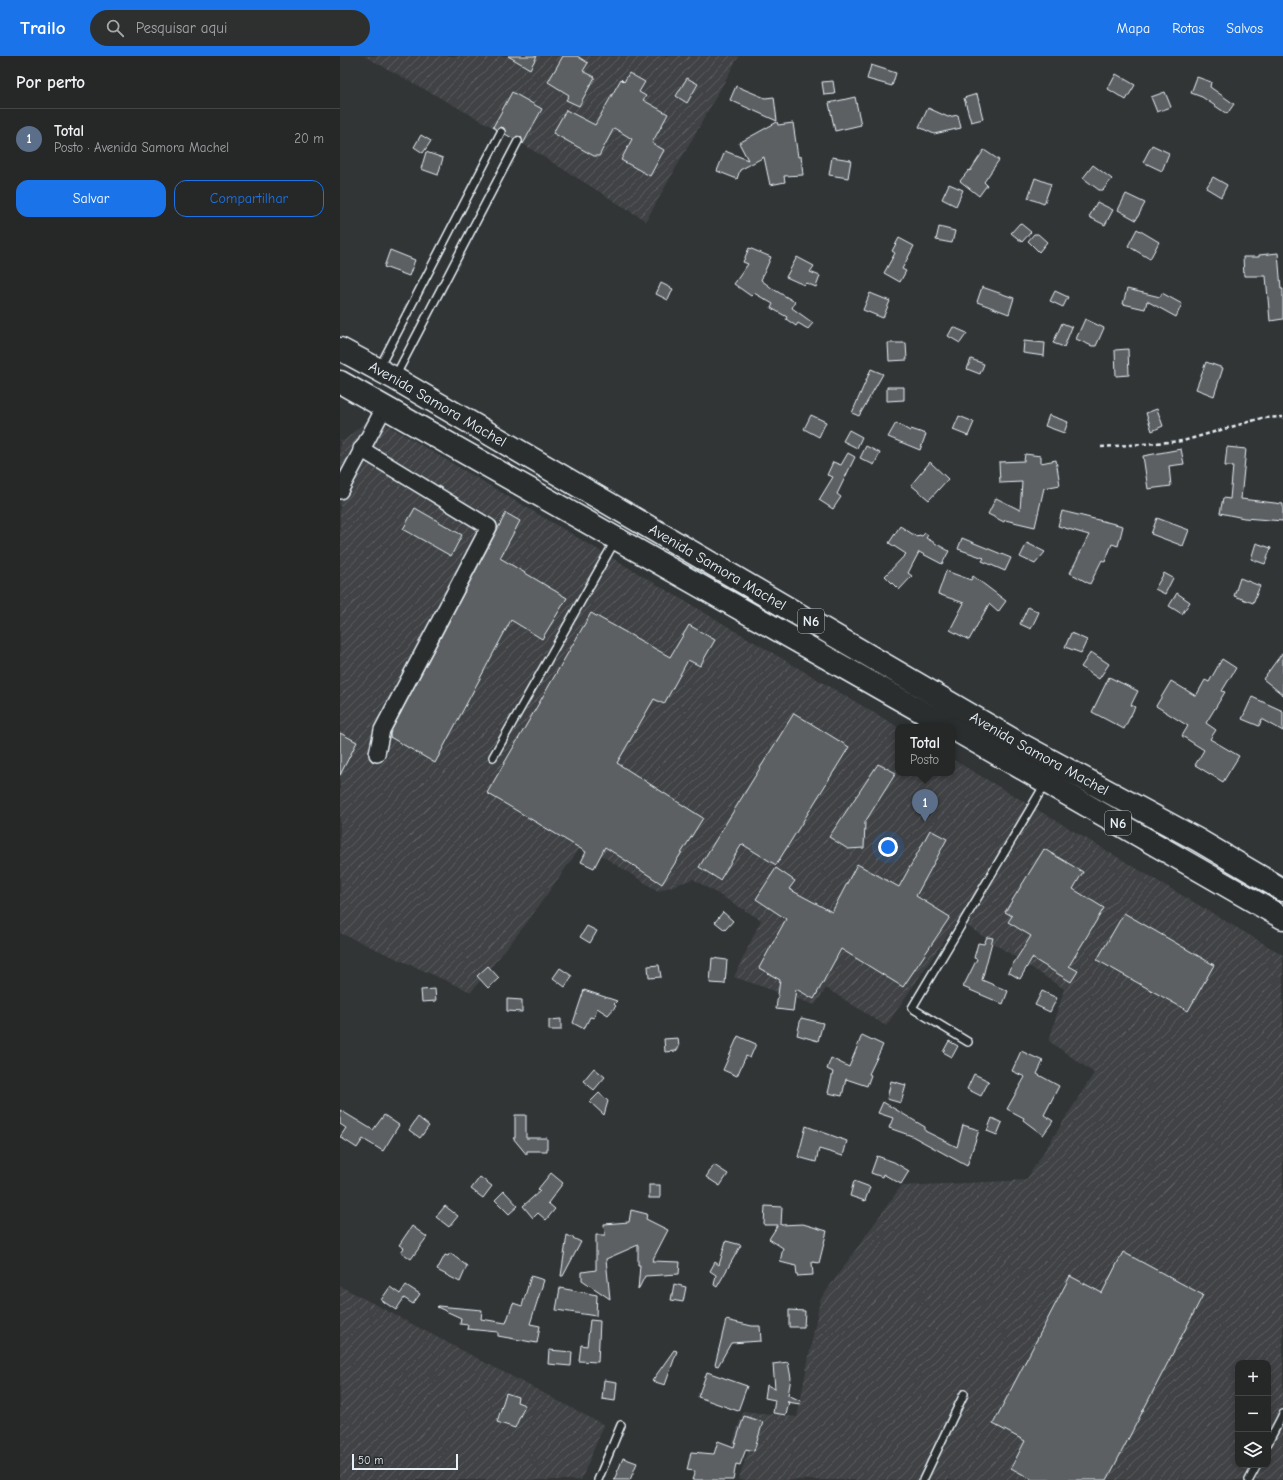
<!DOCTYPE html>
<html lang="pt">
<meta charset="utf-8">
<style>
:root{--surface:#262828;--page:#2e3030;--text:#f1f3f6;--muted:#a4a6a8;--line:#424445;--accent:#1a73e8}
body{margin:0;font-family:"Comic Neue",sans-serif;background:var(--page);color:var(--text)}
.controls{position:absolute;right:12px;bottom:12px;display:grid;overflow:hidden;border-radius:8px;box-shadow:0 2px 6px #0003}
.controls button{width:36px;height:36px;display:grid;place-items:center;padding:0;border:0;border-bottom:1px solid var(--line);background:var(--surface);color:var(--text);font:20px sans-serif}
.scale{position:absolute;left:12px;bottom:10px;width:106px;box-sizing:border-box;padding-left:4px;border:2px solid #e8f1f8;border-top:0;font-size:11px;line-height:14px;white-space:nowrap;color:#e8f1f8;-webkit-text-stroke:3px #2a2d2e;paint-order:stroke}
.you{position:absolute;left:548px;top:791px;width:14px;height:14px;margin:-10px;border:3px solid #fff;border-radius:50%;background:#1a73e8;box-shadow:0 0 0 6px #1a73e833}
.badge{display:grid;place-items:center;width:26px;height:26px;border-radius:50%;background:var(--accent);color:#fff;font-size:13px;font-weight:700}
.pin{position:absolute;translate:-50% -33px;filter:drop-shadow(0 1px 2px #0008)}
.pin::after{content:'';position:absolute;top:21px;width:14px;height:12px;background:inherit;clip-path:polygon(0 0,100% 0,50% 100%)}
.popup{position:absolute;left:555px;top:668px;width:60px;height:52px;box-sizing:border-box;display:grid;place-content:center;border-radius:8px;background:var(--surface);filter:drop-shadow(0 1px 3px #0005);font-size:13px;white-space:nowrap;color:var(--muted)}
.popup b{font-size:15px;color:var(--text)}
.popup::after{content:'';position:absolute;left:50%;top:100%;margin-left:-8px;border:8px solid transparent;border-top-color:var(--surface)}
.list{margin:0;padding:0;list-style:none}
h2{display:flex;justify-content:space-between;align-items:center;height:52px;margin:0;padding:0 16px;font-size:17px}
h2 small{font-size:13px;font-weight:400;color:var(--muted)}
.list li{display:grid;grid-template-columns:26px 1fr auto;gap:12px;align-items:center;box-sizing:border-box;height:60px;padding:0 16px;border-top:1px solid var(--line)}
.list b{display:block;font-size:15px;white-space:nowrap}
.list p{margin:0;font-size:13px;white-space:nowrap;color:var(--muted)}
.list em{font-size:13px;font-style:normal;color:var(--muted)}
.actions{display:flex;gap:8px;padding:12px 16px}
.actions a{flex:1;padding:9px 0;border:1px solid var(--accent);border-radius:12px;text-align:center;font-size:14px;color:var(--accent)}
.actions .main{background:var(--accent);color:#fff}
.icon{flex:none;width:22px;height:22px;fill:none;stroke:currentColor;stroke-width:2;stroke-linecap:round;stroke-linejoin:round}
.map{position:relative;flex:none;width:943px;height:1424px;overflow:hidden}
header{display:flex;align-items:center;gap:24px;box-sizing:border-box;height:56px;padding:0 20px;background:var(--accent);color:#fff}
header strong{font-size:19px}
nav{display:flex;gap:22px;margin-inline-start:auto;font-size:14px}
.search{width:280px;height:36px;background:var(--page);display:flex;align-items:center;gap:10px;box-sizing:border-box;padding:0 14px;border-radius:22px;color:var(--muted);font-size:15px}
main{display:flex}
aside{flex:1;background:var(--surface)}
.map>svg:first-child{display:block}
.industrial{fill:url(#industrial-furrows);fill-rule:evenodd}
.building{fill:#5c6063;stroke:#e8f1f8}
.lines{fill:none;stroke-linecap:round;stroke-linejoin:round}
.lane-casing{stroke:#e8f1f8;stroke-width:10}
.street-casing{stroke:#e8f1f8;stroke-width:18}
.highway-casing{stroke:#e8f1f8;stroke-width:25}
.path{stroke:#e8f1f8;stroke-width:2.5;stroke-dasharray:4 3;stroke-linecap:butt}
.lane{stroke:#2a2d2e;stroke-width:7}
.street{stroke:#2a2d2e;stroke-width:15}
.highway{stroke:#2a2d2e;stroke-width:22}
.labels{text-anchor:middle;stroke-width:3;stroke-linejoin:round;paint-order:stroke}
.shield{fill:#2a2d2e;stroke:#afb6bb;stroke-width:1}
.shield-label{font-size:14px;font-weight:bold;fill:#e8f1f8}
.street-label{font-size:15px;fill:#e8f1f8;stroke:#2a2d2e}
</style>
<header>
<strong>Trailo</strong>
<div class="search"><svg class="icon" aria-label="search" viewBox="0 0 24 24"><circle cx="10" cy="10" r="6"/><path d="M15 15l6 6"/></svg>Pesquisar aqui</div>
<nav><a>Mapa</a><a>Rotas</a><a>Salvos</a></nav>
</header>
<main>
<aside>
<h2>Por perto<small></small></h2>
<ul class="list">
<li><span class="badge" style="background:#5c6f8a">1</span><div><b>Total</b><p>Posto · Avenida Samora Machel</p></div><em>20 m</em></li>
</ul>
<div class="actions"><a class="main">Salvar</a><a>Compartilhar</a></div>
</aside>
<div class="map">
<svg width="943" height="1424" viewBox="0 0 943 1424">
<defs>
<pattern id="industrial-furrows" width="10" height="10" patternUnits="userSpaceOnUse"><rect width="10" height="10" fill="#3f4244"/><path d="M-1 1l2-2M0 10L10 0M9 11l2-2" fill="none" stroke="#5b5e60"/></pattern>
</defs>
<rect width="100%" height="100%" fill="#323536"/>
<filter id="ink" filterUnits="userSpaceOnUse"><feTurbulence type="fractalNoise" baseFrequency=".025" numOctaves="2"/><feDisplacementMap in="SourceGraphic" scale="8" xChannelSelector="R" yChannelSelector="G"/><feConvolveMatrix kernelMatrix="1 2 1 2 8 2 1 2 1" color-interpolation-filters="sRGB"/></filter>
<g filter="url(#ink)">
<g class="industrial">
<polygon points="24,0 399,0 306,165 178,85"/>
<path d="M 32,360 L 558,671 L 558,717 L 612,717 L 612,703 L 943,899 L 943,1424 L 398,1424 L 408,1396 L 392,1389 L 403,1355 L 457,1361 L 480,1244 L 561,1130 L 686,1124 L 754,1017 L 709,985 L 724,933 L 618,864 L 546,970 L 486,932 L 475,949 L 394,921 L 421,864 L 353,823 L 318,835 L 243,788 L 185,869 L 131,936 L 0,877 L 0,383 L 4,385 ZM 898,1307 L 928,1307 L 928,1409 L 898,1409 Z"/>
<polygon points="0,1230 264,1369 241,1424 0,1424"/>
</g>
<g class="building">
<polygon points="168,0 197,0 190,13"/>
<polygon points="223,0 237,0 248,7 243,15 255,21 239,50 226,44 229,39 208,26"/>
<polygon points="531,9 556,17 552,30 527,23"/>
<polygon points="289,17 305,26 299,36 306,40 303,44 328,58 312,87 324,94 310,120 281,104 292,83 274,72 259,100 254,100 213,77 226,54 255,69 281,23 284,26"/>
<polygon points="776,18 795,29 786,44 768,33"/>
<polygon points="857,21 871,26 870,31 894,48 887,58 862,41 851,37"/>
<polygon points="347,22 358,28 347,47 336,40"/>
<polygon points="493,25 495,38 484,39 482,26"/>
<polygon points="396,30 425,42 434,41 437,65 390,44"/>
<polygon points="172,36 202,53 183,88 181,81 177,80 174,83 165,78 164,72 160,71 157,74 153,71"/>
<polygon points="825,36 831,51 817,56 811,41"/>
<polygon points="637,38 643,63 631,66 624,42"/>
<polygon points="515,41 521,69 495,75 489,47"/>
<polygon points="588,52 608,61 618,59 621,72 594,78 579,71"/>
<polygon points="437,66 438,69 453,67 458,101 461,100 463,119 444,120 445,126 430,129 424,101 400,114 397,123 377,115 385,95 408,104 399,87"/>
<polygon points="81,79 91,85 83,97 74,91"/>
<polygon points="812,89 829,97 822,115 803,106"/>
<polygon points="644,94 659,104 644,126 647,129 639,140 620,125 629,114 630,115"/>
<polygon points="86,96 103,102 98,119 81,113"/>
<polygon points="492,101 511,104 508,122 489,119"/>
<polygon points="753,109 772,123 763,134 759,134 743,122"/>
<polygon points="873,121 887,129 881,141 866,132"/>
<polygon points="695,122 711,128 704,148 688,142"/>
<polygon points="609,128 623,134 616,150 602,143"/>
<polygon points="786,138 805,147 796,164 778,154"/>
<polygon points="757,146 773,154 765,169 749,161"/>
<polygon points="680,167 691,176 682,186 671,177"/>
<polygon points="599,171 615,175 612,187 596,184"/>
<polygon points="797,173 819,186 810,203 788,190"/>
<polygon points="694,178 698,178 707,186 699,196 688,185"/>
<polygon points="559,182 574,190 562,213 566,215 560,226 544,217 555,197 552,195"/>
<polygon points="409,192 431,201 421,224 433,233 455,246 452,252 473,267 468,273 458,267 456,270 446,263 447,261 431,252 433,248 414,237 411,240 394,228 408,208 403,206"/>
<polygon points="50,194 75,204 69,220 44,211"/>
<polygon points="938,197 941,233 943,233 943,263 930,265 926,220 904,220 903,201 919,201 919,199"/>
<polygon points="457,201 474,210 470,216 480,220 476,231 466,227 464,229 446,221"/>
<polygon points="321,227 333,233 328,244 316,238"/>
<polygon points="642,231 674,242 669,258 637,246"/>
<polygon points="787,233 820,241 822,237 842,248 836,261 807,245 805,253 783,248"/>
<polygon points="715,235 728,241 723,251 710,245"/>
<polygon points="530,237 550,245 543,262 523,254"/>
<polygon points="745,263 764,272 756,290 752,290 736,283"/>
<polygon points="722,267 732,271 724,291 713,287"/>
<polygon points="613,271 627,277 620,287 608,280"/>
<polygon points="684,285 705,287 704,300 683,297"/>
<polygon points="548,287 566,287 567,304 549,305"/>
<polygon points="788,293 789,319 776,320 775,294"/>
<polygon points="631,303 644,308 640,318 627,313"/>
<polygon points="866,306 883,312 874,340 856,333"/>
<polygon points="531,313 543,318 519,360 512,357"/>
<polygon points="547,331 564,331 564,344 547,345"/>
<polygon points="817,353 823,370 812,375 806,357"/>
<polygon points="471,359 486,366 479,381 464,373"/>
<polygon points="709,359 728,366 724,377 705,370"/>
<polygon points="619,360 634,366 628,380 613,374"/>
<polygon points="556,367 570,375 571,373 586,378 580,394 548,381"/>
<polygon points="509,374 522,381 517,392 503,385"/>
<polygon points="526,390 540,397 534,409 520,402"/>
<polygon points="887,391 906,393 901,443 943,448 943,465 904,462 880,457 883,442 890,443 893,410 885,410"/>
<polygon points="841,393 844,408 829,410 831,430 808,433 803,400"/>
<polygon points="508,397 515,401 497,438 501,441 493,453 479,444 493,421 487,419 493,406 501,409"/>
<polygon points="685,398 701,400 701,407 716,404 720,429 704,432 695,471 665,464 664,466 648,458 656,442 680,454 682,426 660,427 659,406 684,405"/>
<polygon points="590,406 608,423 589,444 571,429"/>
<polygon points="75,452 122,479 111,500 63,473"/>
<polygon points="722,455 783,470 778,490 772,488 765,506 762,504 750,528 730,517 749,479 718,470"/>
<polygon points="166,457 180,465 160,502 227,542 202,583 171,564 95,707 50,681 50,677"/>
<polygon points="817,462 849,474 843,490 811,478"/>
<polygon points="560,470 577,481 579,479 582,480 585,477 588,479 586,482 609,495 602,508 579,496 568,517 572,520 559,534 545,520 566,498 549,487"/>
<polygon points="622,482 671,502 665,515 642,505 644,502 618,493"/>
<polygon points="687,487 705,496 695,508 680,501"/>
<polygon points="916,487 931,492 925,508 911,503"/>
<polygon points="606,515 631,524 633,520 666,545 658,556 649,548 629,584 610,574 624,547 598,538"/>
<polygon points="824,517 833,522 825,538 815,533"/>
<polygon points="900,522 920,530 913,547 894,540"/>
<polygon points="837,537 850,546 842,558 829,550"/>
<polygon points="688,551 699,556 691,573 680,568"/>
<polygon points="251,557 330,601 349,569 375,584 360,610 348,604 324,648 314,643 277,707 363,762 322,828 265,791 254,812 241,806 246,796 147,737"/>
<polygon points="731,577 747,584 741,597 725,591"/>
<polygon points="751,596 769,608 759,623 741,611"/>
<polygon points="943,596 943,639 923,623"/>
<polygon points="882,603 896,612 882,635 885,636 866,667 876,674 870,683 899,700 883,726 855,709 864,694 842,680 848,670 816,650 831,625 856,640 865,624 869,626"/>
<polygon points="769,621 798,635 791,649 795,651 784,673 752,656"/>
<polygon points="912,641 943,655 943,675 922,663 919,670 902,663"/>
<polygon points="454,657 509,691 436,809 402,788 380,824 359,811"/>
<polygon points="0,677 17,686 0,719"/>
<polygon points="538,708 556,717 525,766 524,792 508,793 489,781"/>
<polygon points="590,774 607,783 576,840 610,861 563,931 501,893 474,943 456,933 453,955 436,953 440,924 419,912 446,863 416,843 436,812 455,825 449,833 492,856 517,808 559,831"/>
<polygon points="704,793 743,816 733,833 764,852 729,910 738,915 731,926 692,902 680,923 668,916 691,880 668,866 672,860 665,856"/>
<polygon points="383,856 393,865 385,874 375,866"/>
<polygon points="784,857 874,909 848,955 757,904"/>
<polygon points="247,870 257,875 250,887 240,881"/>
<polygon points="647,881 653,882 642,924 668,935 663,948 623,931 637,903 634,902 638,887 644,888"/>
<polygon points="372,902 387,904 385,928 370,927"/>
<polygon points="319,909 321,921 309,922 308,910"/>
<polygon points="148,910 159,922 148,932 137,920"/>
<polygon points="220,912 232,920 225,931 213,922"/>
<polygon points="95,933 96,945 82,946 81,934"/>
<polygon points="244,934 277,945 274,948 276,950 268,959 257,952 254,962 250,961 244,973 233,967"/>
<polygon points="702,935 717,942 710,956 695,949"/>
<polygon points="167,943 182,944 182,956 167,955"/>
<polygon points="461,962 483,967 478,985 457,979"/>
<polygon points="221,963 221,974 209,974 209,964"/>
<polygon points="522,979 543,989 529,1018 531,1019 527,1030 506,1023 502,1040 488,1037 493,1016 487,1013 491,1002 509,1011"/>
<polygon points="398,980 416,988 410,1002 406,1000 397,1020 383,1014"/>
<polygon points="338,982 339,991 336,995 325,996 324,983"/>
<polygon points="609,985 618,990 612,1001 603,996"/>
<polygon points="681,995 703,1005 697,1018 719,1030 704,1059 713,1065 703,1079 683,1064 684,1062 667,1053 685,1021 672,1015"/>
<polygon points="254,1012 265,1021 254,1034 243,1025"/>
<polygon points="634,1018 649,1025 641,1040 627,1033"/>
<polygon points="551,1025 566,1029 561,1047 547,1043"/>
<polygon points="259,1037 268,1045 264,1059 250,1046"/>
<polygon points="543,1046 585,1071 585,1075 617,1091 623,1069 639,1074 627,1110 572,1080 549,1072 553,1062 538,1057"/>
<polygon points="0,1054 33,1074 44,1059 59,1069 43,1095 23,1083 17,1092 0,1081 6,1072 0,1068"/>
<polygon points="175,1059 186,1059 186,1082 207,1082 207,1095 187,1095 187,1099 173,1082 175,1082"/>
<polygon points="78,1061 89,1070 80,1082 69,1074"/>
<polygon points="652,1062 662,1067 657,1079 647,1075"/>
<polygon points="466,1070 507,1085 503,1100 479,1093 476,1106 458,1101"/>
<polygon points="537,1100 554,1106 569,1115 561,1128 543,1118 542,1121 531,1117"/>
<polygon points="374,1109 388,1118 380,1130 366,1121"/>
<polygon points="211,1117 223,1127 208,1147 215,1153 206,1164 198,1157 193,1162 183,1150 200,1135 198,1133"/>
<polygon points="140,1121 152,1130 143,1142 131,1133"/>
<polygon points="514,1125 530,1131 525,1145 510,1140"/>
<rect x="309" y="1129" width="11" height="13"/>
<polygon points="164,1135 178,1150 169,1158 155,1144"/>
<polygon points="105,1150 118,1160 109,1171 96,1161"/>
<polygon points="425,1150 442,1151 441,1169 463,1168 487,1175 479,1207 472,1206 473,1219 457,1220 456,1210 440,1206 443,1192 429,1183 438,1169 424,1169"/>
<polygon points="291,1154 307,1158 306,1163 328,1174 312,1205 340,1206 339,1218 305,1220 298,1234 300,1209 298,1209 298,1189 266,1203 270,1243 242,1224 242,1216 256,1214 256,1179 265,1179 264,1168 289,1166"/>
<polygon points="72,1170 87,1181 71,1203 61,1196 64,1192 59,1189"/>
<polygon points="227,1179 241,1186 223,1220 221,1220"/>
<polygon points="386,1185 401,1189 377,1231 374,1229 376,1219 370,1215 375,1206 379,1209"/>
<polygon points="783,1196 863,1239 767,1424 693,1424 671,1412 685,1385 653,1368 730,1220 762,1237"/>
<polygon points="110,1197 127,1210 120,1226 97,1214 105,1199 108,1200"/>
<polygon points="191,1220 204,1224 190,1268 200,1270 197,1287 158,1280 158,1276 127,1273 128,1269 120,1268 121,1262 97,1251 98,1250 142,1254 141,1263 166,1267 173,1247 182,1250"/>
<polygon points="334,1228 346,1231 343,1246 331,1244"/>
<polygon points="66,1229 80,1238 73,1248 64,1242 56,1254 41,1244 50,1231 60,1238"/>
<polygon points="220,1232 257,1239 256,1260 216,1254"/>
<polygon points="449,1254 465,1255 464,1271 449,1271"/>
<polygon points="250,1264 260,1265 258,1306 239,1305 241,1289 247,1290"/>
<polygon points="386,1264 412,1270 420,1270 421,1285 391,1287 378,1310 375,1309"/>
<polygon points="209,1294 232,1296 231,1310 208,1308"/>
<polygon points="334,1294 337,1295 325,1329 312,1325"/>
<polygon points="448,1306 451,1322 448,1339 461,1345 460,1348 447,1346 449,1346 446,1359 433,1357 435,1344 425,1342 427,1329 435,1333 433,1308"/>
<polygon points="367,1316 407,1330 398,1355 358,1341"/>
<polygon points="264,1324 277,1326 275,1345 262,1343"/>
<polygon points="166,1337 178,1341 177,1346 185,1349 175,1372 157,1366"/>
<polygon points="404,1360 423,1366 414,1395 406,1393 400,1409 396,1408 393,1424 352,1424 355,1415 347,1414 351,1396 374,1398 378,1385 394,1391"/>
<polygon points="283,1402 297,1407 290,1424 274,1424"/>
</g>
<g class="lines">
<defs>
<g id="lane">
<polyline points="39,312 161,76"/>
<polyline points="55,321 178,85"/>
<polyline points="153,701 275,485"/>
<polyline points="628,986 572,952 705,728"/>
<polyline points="928,1387 943,1358"/>
<polyline points="258,1424 281,1369"/>
<polyline points="583,1424 624,1338"/>
<polyline points="909,1424 917,1409"/>
</g>
<g id="street">
<polyline points="21,393 149,471 42,674 37,698"/>
<polyline points="0,435 44,352"/>
</g>
<g id="highway">
<path id="s1" d="M 0,293 L 54,322 L 680,688 L 858,784 L 943,834"/>
<polyline points="0,326 609,671"/>
<polyline points="612,672 943,862"/>
</g>
</defs>
<use href="#lane" class="lane-casing"/>
<use href="#street" class="street-casing"/>
<use href="#highway" class="highway-casing"/>
<polyline class="path" points="761,391 843,385 922,362 943,361"/>
<use href="#lane" class="lane"/>
<use href="#street" class="street"/>
<use href="#highway" class="highway"/>
</g>
</g>
<g class="labels">
<g class="shield">
<rect x="458" y="553" width="26" height="24" rx="3"/>
<rect x="765" y="755" width="26" height="24" rx="3"/>
</g>
<g class="shield-label">
<text x="471" y="570">N6</text>
<text x="778" y="772">N6</text>
</g>
<g class="street-label">
<text dy="5" stroke="none"><textPath href="#s1" startOffset="112">Avenida Samora Machel</textPath></text>
<text dy="5" stroke="none"><textPath href="#s1" startOffset="436">Avenida Samora Machel</textPath></text>
<text dy="5" stroke="none"><textPath href="#s1" startOffset="808">Avenida Samora Machel</textPath></text>
</g>
</g>
</svg>
<div class="controls">
<button>+</button>
<button>−</button>
<button><svg class="icon" aria-label="layers" viewBox="0 0 24 24"><path d="M12 4l9 5-9 5-9-5zM3 14l9 5 9-5"/></svg></button>
</div>
<div class="scale">50 m</div>
<div class="you"></div>
<div class="pin badge" style="left:585px;top:766px;background:#5c6f8a">1</div>
<div class="popup"><b>Total</b>Posto</div>
</div>
</main>
